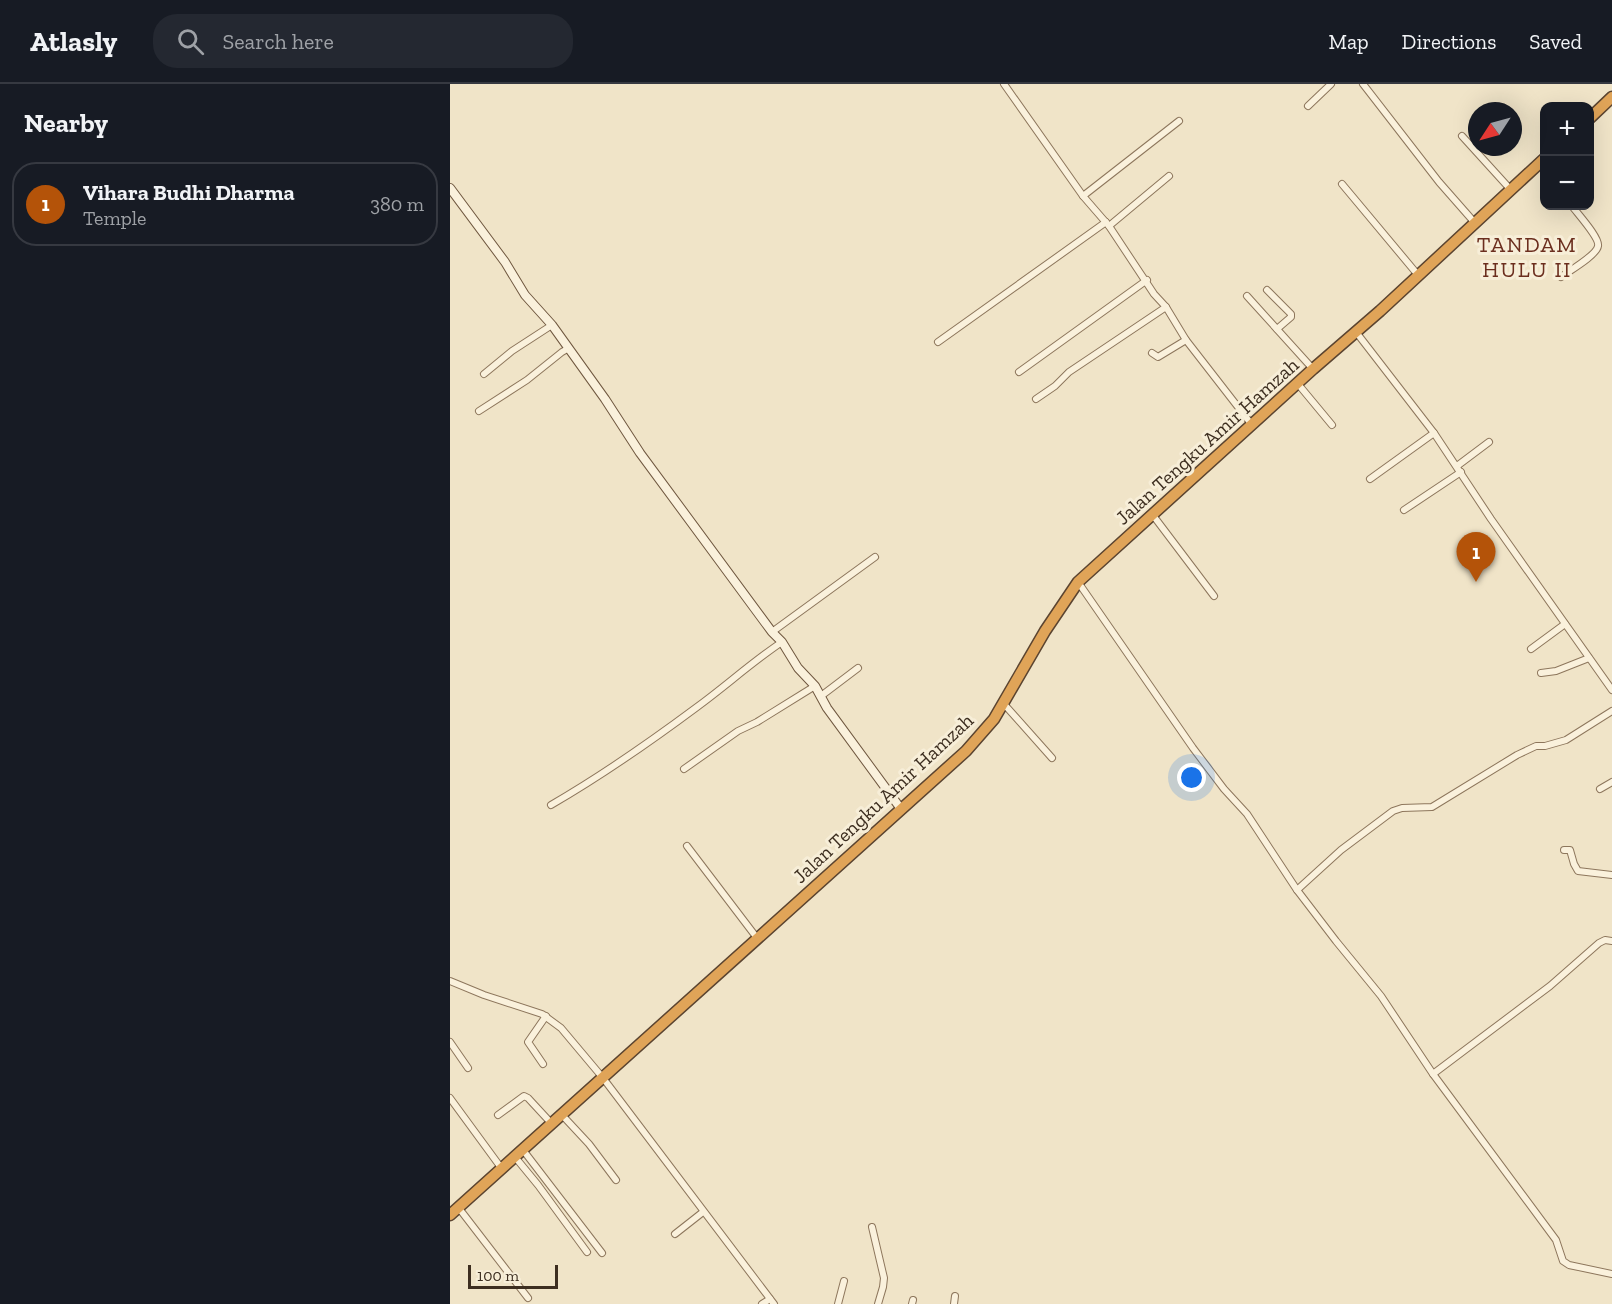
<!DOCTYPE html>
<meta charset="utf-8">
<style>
:root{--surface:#171b24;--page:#242831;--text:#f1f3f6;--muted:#9ea1a6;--line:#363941;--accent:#b45309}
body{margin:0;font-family:"Zilla Slab",serif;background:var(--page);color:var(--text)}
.controls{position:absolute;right:18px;top:18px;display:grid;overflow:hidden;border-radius:12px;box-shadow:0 6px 24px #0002}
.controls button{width:54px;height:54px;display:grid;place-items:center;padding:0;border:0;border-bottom:2px solid var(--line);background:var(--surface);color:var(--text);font:30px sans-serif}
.compass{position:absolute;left:1018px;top:18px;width:54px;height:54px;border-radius:50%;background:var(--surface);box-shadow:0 6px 24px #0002;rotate:234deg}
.scale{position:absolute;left:18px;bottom:15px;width:90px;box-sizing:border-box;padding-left:6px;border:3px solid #3d2e20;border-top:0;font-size:16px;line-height:21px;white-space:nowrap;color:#3d2e20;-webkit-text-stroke:4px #f7eed8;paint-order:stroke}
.you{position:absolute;left:742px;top:694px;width:21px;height:21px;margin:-15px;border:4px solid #fff;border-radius:50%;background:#1a73e8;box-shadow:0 0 0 9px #1a73e833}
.badge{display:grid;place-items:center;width:39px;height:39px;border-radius:50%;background:var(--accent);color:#fff;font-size:20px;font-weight:700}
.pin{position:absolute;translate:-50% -50px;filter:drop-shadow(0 2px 3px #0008)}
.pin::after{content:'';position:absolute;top:32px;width:21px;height:18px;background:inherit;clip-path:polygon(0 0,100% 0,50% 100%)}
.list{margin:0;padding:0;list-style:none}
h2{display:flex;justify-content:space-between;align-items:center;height:78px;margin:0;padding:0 24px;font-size:26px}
h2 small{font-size:20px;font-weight:400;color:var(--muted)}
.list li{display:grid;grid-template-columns:39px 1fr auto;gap:18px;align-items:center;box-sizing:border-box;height:84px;margin:0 12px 12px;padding:0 12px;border:2px solid var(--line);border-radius:24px}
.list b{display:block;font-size:22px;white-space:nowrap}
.list p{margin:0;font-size:20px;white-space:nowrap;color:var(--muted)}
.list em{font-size:20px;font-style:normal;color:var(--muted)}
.icon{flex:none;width:33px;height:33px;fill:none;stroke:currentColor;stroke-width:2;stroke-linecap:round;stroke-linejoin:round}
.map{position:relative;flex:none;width:1162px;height:1220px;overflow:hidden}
header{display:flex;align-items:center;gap:36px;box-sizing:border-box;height:84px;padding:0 30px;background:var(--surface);border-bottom:2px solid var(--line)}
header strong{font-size:28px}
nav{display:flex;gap:33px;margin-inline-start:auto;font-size:21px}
.search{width:420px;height:54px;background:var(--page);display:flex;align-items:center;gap:15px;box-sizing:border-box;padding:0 21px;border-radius:24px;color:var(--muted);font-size:22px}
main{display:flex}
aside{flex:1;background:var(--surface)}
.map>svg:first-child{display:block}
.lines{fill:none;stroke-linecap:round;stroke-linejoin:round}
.street-casing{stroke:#8d765c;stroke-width:8}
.secondary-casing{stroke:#6f573f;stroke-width:10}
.highway-casing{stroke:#5b4430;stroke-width:13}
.street{stroke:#faf1dc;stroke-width:6}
.secondary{stroke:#faf1dc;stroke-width:8}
.highway{stroke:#e0a458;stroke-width:10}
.labels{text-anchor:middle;stroke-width:6;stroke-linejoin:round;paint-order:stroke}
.street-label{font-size:20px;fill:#3d2e20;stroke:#f7eed8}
.quarter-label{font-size:22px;letter-spacing:1.5px;fill:#6b2e1e;stroke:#f7eed8}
</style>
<header>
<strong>Atlasly</strong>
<div class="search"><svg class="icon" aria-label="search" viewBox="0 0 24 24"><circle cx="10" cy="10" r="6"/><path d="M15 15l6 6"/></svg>Search here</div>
<nav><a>Map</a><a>Directions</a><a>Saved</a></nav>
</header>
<main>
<aside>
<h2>Nearby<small></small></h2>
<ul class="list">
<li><span class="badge">1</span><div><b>Vihara Budhi Dharma</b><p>Temple</p></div><em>380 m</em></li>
</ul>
</aside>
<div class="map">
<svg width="1162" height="1220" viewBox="0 0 1162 1220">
<rect width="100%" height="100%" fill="#f0e4c8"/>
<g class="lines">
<defs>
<g id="street">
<polyline points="554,0 633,112 659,142 704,210 716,223 736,256 802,341"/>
<polyline points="913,0 989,98 1025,139"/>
<polyline points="858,22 881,0"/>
<polyline points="1012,52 1061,106"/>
<polyline points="892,100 968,191"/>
<polyline points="633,112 729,37"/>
<polyline points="659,142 719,92"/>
<path d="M 1111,193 C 1119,187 1147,171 1148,162 C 1150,154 1127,129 1122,122"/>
<polyline points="817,206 841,230 841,233 827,245"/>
<polyline points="797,212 863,285"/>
<polyline points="906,248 984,349 1041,435 1162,606"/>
<polyline points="488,258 656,138"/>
<polyline points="702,269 708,273 736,256"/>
<polyline points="569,288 697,196"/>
<polyline points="34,290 62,267 102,241"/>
<polyline points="848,300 882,341"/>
<polyline points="586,315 605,302 619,288 716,223"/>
<polyline points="29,327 77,296 112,268 119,264"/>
<polyline points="1007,382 1039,358"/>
<polyline points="920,395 984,349"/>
<polyline points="954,426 1011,388"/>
<polyline points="702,430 764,512"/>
<polyline points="628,498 743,664 774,705 797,730 847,806 886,857 931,912 983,990 1106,1156 1113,1177 1119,1181 1162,1190"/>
<polyline points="322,548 425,473"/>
<polyline points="1081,565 1115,540"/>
<polyline points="1091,589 1106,587 1139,574"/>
<polyline points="371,612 408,584"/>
<polyline points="553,619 602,674"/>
<polyline points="234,685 288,647 307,638 365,602"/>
<polyline points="1150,705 1162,698"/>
<path d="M 101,721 C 151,692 200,658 247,623 C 276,602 302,578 332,558"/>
<polyline points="237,762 307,854"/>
<polyline points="1114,766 1120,766 1124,780 1128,787 1162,791"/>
<polyline points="847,806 891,766 943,727 952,724 982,723 1067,671 1086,662 1095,662 1116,656 1162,627"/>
<polyline points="0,897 34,911 92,930 111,944 153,994 324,1220"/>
<polyline points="0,958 18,984"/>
<polyline points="93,980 78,958 96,932"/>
<polyline points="983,990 1100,902 1149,859 1155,856 1162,857"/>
<polyline points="0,1014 52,1085"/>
<polyline points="48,1031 74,1012 78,1014 102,1040"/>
<polyline points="112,1031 139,1060 166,1096"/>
<polyline points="73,1066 152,1169"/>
<polyline points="65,1073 88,1101 137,1168"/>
<polyline points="8,1123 78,1214"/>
<polyline points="422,1143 434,1194 433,1203 428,1220"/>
<polyline points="225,1150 253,1128"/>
<polyline points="312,1220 320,1215"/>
<polyline points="388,1220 394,1197"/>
<polyline points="462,1220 463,1216"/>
<polyline points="504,1220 505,1212"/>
</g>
<polyline id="secondary" points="0,104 55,178 75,211 102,241 155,315 190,369 322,548 332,558 348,584 365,602 377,624 451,725"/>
<g id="highway">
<polyline points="1140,34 1162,13"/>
<polyline points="0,1131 516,667 544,635 595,547 628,498 863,285 930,227 1094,75"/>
</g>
</defs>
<use href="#street" class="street-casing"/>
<use href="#secondary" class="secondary-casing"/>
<use href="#highway" class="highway-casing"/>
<use href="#street" class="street"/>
<use href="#secondary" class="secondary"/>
<use href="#highway" class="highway"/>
</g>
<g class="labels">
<g class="street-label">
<text transform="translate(757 357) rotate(-42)" y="7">Jalan Tengku Amir Hamzah</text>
<text transform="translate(433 714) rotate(-43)" y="7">Jalan Tengku Amir Hamzah</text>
</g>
<g class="quarter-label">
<text x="1077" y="168">TANDAM<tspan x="1077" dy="25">HULU II</tspan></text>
</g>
</g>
</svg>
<div class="controls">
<button>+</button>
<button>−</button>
</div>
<svg class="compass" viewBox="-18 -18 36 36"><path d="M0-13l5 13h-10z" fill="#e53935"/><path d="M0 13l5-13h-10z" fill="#9ea1a6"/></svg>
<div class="scale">100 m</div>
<div class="you"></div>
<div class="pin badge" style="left:1026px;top:498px">1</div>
</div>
</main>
